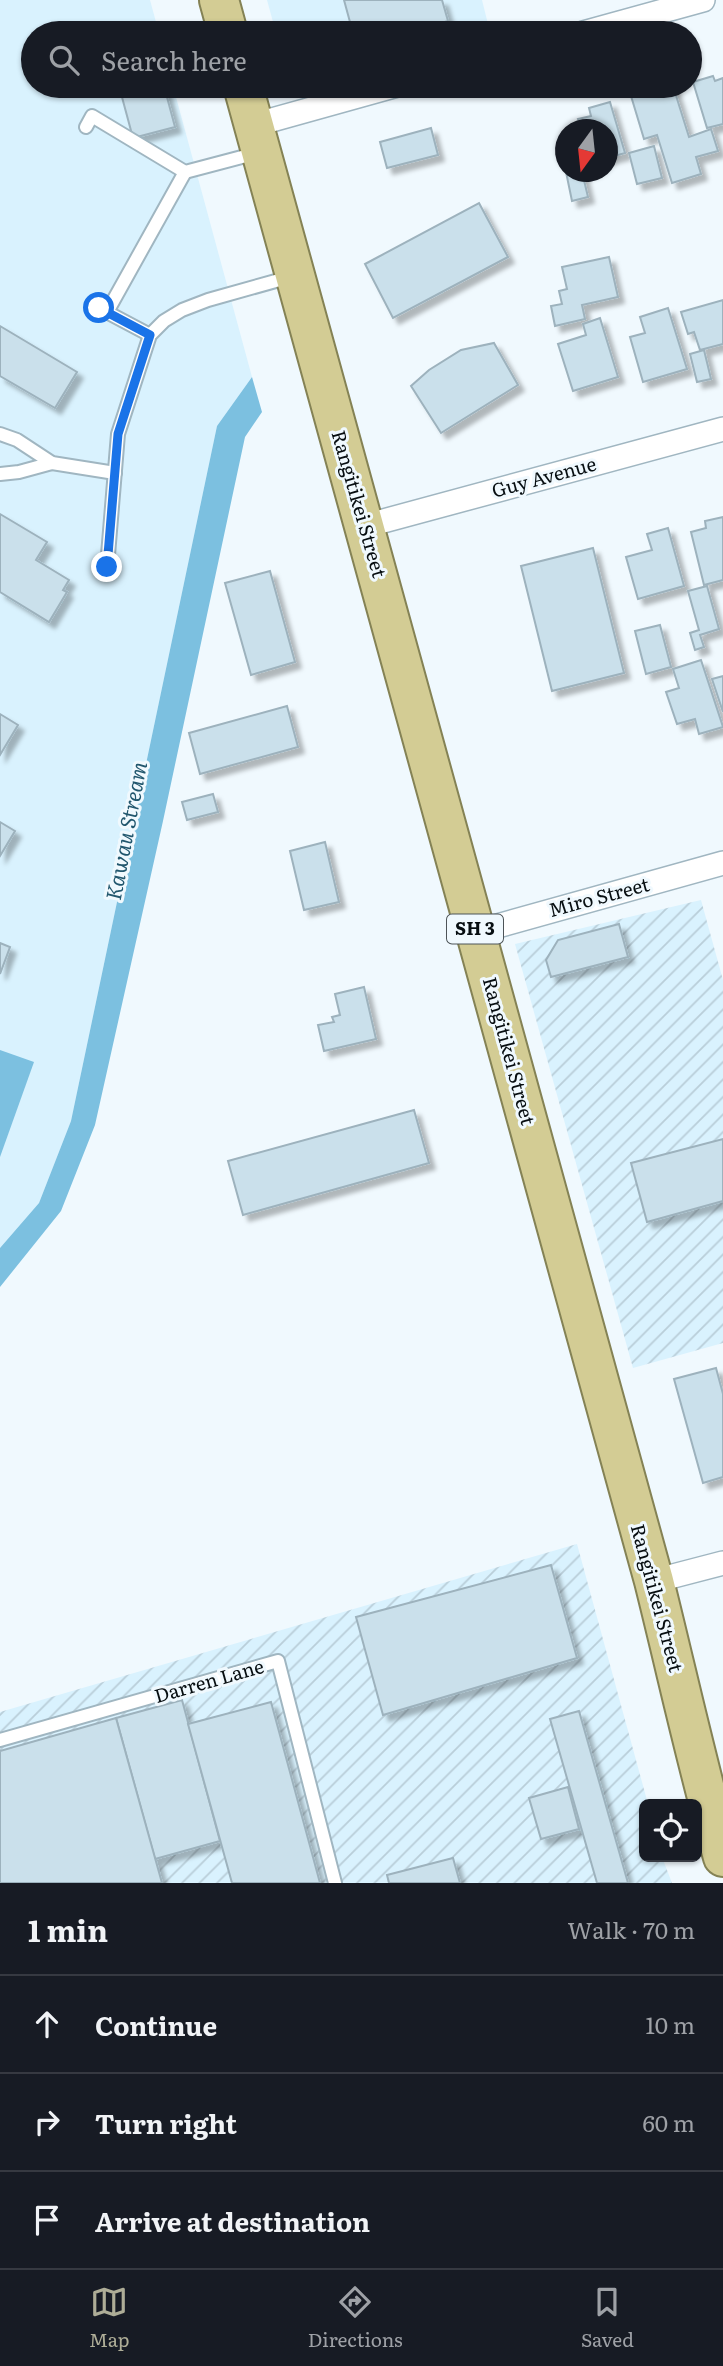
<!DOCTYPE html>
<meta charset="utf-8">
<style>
:root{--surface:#171b24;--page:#242831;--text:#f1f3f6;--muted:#9ea1a6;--line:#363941;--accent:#aead97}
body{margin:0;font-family:Literata,serif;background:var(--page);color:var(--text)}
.controls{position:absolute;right:21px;bottom:21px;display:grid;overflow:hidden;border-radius:10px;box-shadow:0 2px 5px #0004}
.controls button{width:63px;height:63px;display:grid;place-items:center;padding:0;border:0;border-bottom:2px solid var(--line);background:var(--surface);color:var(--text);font:35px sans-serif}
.compass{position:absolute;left:555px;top:119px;width:63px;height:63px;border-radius:50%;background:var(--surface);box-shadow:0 2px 5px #0004;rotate:195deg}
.stop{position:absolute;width:21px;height:21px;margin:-16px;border:5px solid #1a73e8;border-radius:50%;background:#fff}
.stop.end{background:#1a73e8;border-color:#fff;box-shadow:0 2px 7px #0008}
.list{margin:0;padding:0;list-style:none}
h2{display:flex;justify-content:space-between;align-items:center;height:91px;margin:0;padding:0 28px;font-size:30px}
h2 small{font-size:23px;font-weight:400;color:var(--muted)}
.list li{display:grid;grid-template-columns:46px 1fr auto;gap:21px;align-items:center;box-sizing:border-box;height:98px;padding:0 28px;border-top:2px solid var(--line)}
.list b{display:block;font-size:26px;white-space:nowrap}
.list em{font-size:23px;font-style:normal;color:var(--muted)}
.icon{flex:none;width:38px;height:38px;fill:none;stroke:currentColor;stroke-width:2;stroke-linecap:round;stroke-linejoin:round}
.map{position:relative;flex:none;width:723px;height:1883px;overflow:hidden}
.search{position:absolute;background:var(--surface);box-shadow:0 2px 5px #0004;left:21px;right:21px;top:21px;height:77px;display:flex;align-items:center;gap:18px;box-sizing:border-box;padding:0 24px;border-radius:38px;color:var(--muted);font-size:26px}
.sheet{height:385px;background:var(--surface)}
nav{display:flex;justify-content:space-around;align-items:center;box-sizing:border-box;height:98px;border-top:2px solid var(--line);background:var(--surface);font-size:19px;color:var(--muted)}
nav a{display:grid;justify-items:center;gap:4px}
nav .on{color:var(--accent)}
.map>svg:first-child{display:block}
.built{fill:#d9f2fe}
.industrial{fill:url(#industrial-furrows)}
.water{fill:#7cc0e0}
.building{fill:#cae0eb;stroke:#9db2bd;stroke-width:2;filter:url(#shadow)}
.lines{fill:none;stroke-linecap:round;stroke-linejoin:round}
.service-casing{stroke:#a0b6c1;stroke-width:16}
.minor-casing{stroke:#a0b6c1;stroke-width:26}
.trunk-casing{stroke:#848255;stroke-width:42}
.service{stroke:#fff;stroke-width:12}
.minor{stroke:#fff;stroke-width:23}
.trunk{stroke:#d3cc94;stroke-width:38}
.route{stroke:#1a73e8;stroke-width:9}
.labels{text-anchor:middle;stroke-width:6;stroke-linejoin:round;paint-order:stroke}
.shield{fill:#f0f9fe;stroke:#4d5458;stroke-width:2}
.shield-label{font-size:18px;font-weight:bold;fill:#070e11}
.street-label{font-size:19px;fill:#070e11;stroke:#f0f9fe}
.water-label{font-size:21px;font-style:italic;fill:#22576e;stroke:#f0f9fe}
</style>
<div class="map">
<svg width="723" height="1883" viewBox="0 0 723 1883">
<defs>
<pattern id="industrial-furrows" width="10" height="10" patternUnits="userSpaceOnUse" patternTransform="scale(1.75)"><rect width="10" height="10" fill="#d9f2fe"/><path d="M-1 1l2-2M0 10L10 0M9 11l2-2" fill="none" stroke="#b9ced9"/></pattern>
<filter id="shadow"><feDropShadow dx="6" dy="6" stdDeviation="2" flood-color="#0004"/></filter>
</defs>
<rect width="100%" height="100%" fill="#f0f9fe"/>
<g class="built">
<polygon points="0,0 150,0 159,33 33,33 33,86 173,86 252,377 217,426 71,1121 39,1203 0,1248"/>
<polygon points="267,0 482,0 489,28 469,33 276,33"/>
</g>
<g class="industrial">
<polygon points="701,900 723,980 723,1343 633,1368 515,944"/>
<polygon points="577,1544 648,1804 644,1804 644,1857 662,1857 672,1883 0,1883 0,1712"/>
</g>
<g class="water">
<polygon points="252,377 262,412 245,437 163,821 95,1125 61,1211 0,1287 0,1248 39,1203 71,1121 217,426"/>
<polygon points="0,1050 34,1062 0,1157"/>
</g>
<g class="building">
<polygon points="344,0 442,0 448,21 408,33 353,33"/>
<polygon points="713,76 715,81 723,78 723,124 707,128 693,82"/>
<polygon points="119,86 164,86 175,127 133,138"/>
<polygon points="628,86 673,86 689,137 711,129 718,151 696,157 701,174 672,183 657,135 644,139"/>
<polygon points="610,102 625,153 608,158 608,130 572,130 581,127 578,119 591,116 589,108"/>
<polygon points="431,128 438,155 387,168 380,142"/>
<polygon points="654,146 662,178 637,184 629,153"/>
<polygon points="566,172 582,172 588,197 572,201"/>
<polygon points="479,203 508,257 393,318 365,264"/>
<polygon points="609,257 618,297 582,305 585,319 555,326 551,306 562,304 559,291 567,289 562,267"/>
<polygon points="723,300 723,344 700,350 694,332 688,334 681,312"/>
<polygon points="668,308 687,369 643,382 630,337 645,333 640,317"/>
<polygon points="600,318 618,377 573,391 558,344 586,335 583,324"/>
<polygon points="0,326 77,372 55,408 0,376"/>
<polygon points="494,343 518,385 441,433 411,386 429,370 461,350"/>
<polygon points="704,350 711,379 697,382 690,354"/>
<polygon points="0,514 47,542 36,560 69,580 63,590 67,592 49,622 0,592"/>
<polygon points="723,517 723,580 704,585 691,532 706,528 705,521"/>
<polygon points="668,528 684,586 638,599 626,557 652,550 647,534"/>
<polygon points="593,548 624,673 552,691 521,566"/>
<polygon points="270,571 295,662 251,675 225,583"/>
<polygon points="707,586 719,629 700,635 704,647 695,650 690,633 699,630 688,591"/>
<polygon points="660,625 671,667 646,674 635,631"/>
<polygon points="701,660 723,727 699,734 695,719 677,724 666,692 679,688 673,669"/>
<polygon points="723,676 723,712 712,679"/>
<polygon points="287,706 298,747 200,774 189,733"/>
<polygon points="0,714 18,725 0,755"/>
<polygon points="213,794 218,812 187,820 182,802"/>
<polygon points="0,822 15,831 0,856"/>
<polygon points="325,842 339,902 304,910 290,851"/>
<polygon points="619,924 628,957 551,977 546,960 558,940"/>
<polygon points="0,943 10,947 0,974"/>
<polygon points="364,987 376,1039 324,1051 318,1025 334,1022 332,1017 340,1015 335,994"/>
<polygon points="414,1110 429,1163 243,1215 228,1161"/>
<polygon points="723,1139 723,1201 647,1222 631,1163"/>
<polygon points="716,1368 723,1394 723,1477 703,1483 674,1379"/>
<polygon points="551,1565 577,1658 383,1715 356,1617"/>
<polygon points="182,1700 220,1841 155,1859 116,1718"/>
<polygon points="271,1702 320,1883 232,1883 188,1724"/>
<polygon points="579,1711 628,1883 597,1883 550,1719"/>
<polygon points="116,1718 162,1883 0,1883 0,1751"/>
<polygon points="568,1787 579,1829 541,1839 529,1798"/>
<polygon points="453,1858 460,1883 389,1883 387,1875"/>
</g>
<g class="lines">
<defs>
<g id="service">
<polyline points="86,127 92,116 185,172 257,153"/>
<polyline points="99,308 150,335"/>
<polyline points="107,312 185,172"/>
<polyline points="0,434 17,440 52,463 115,473"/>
<polyline points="0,474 19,472 52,463"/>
<polyline points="107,567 118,434 150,335 164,321 182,310 208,300 290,277"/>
<polyline points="0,1740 278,1661 335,1883"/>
</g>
<g id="minor">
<polyline points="583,33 703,0"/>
<polyline points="254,125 394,86"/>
<polyline points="365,526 723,429"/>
<polyline points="476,932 723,863"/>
<polyline points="654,1581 723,1563"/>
</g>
<g id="trunk">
<polyline points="219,0 228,33"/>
<path d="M 243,86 L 654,1581 C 677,1673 697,1765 723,1857"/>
</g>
</defs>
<use href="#service" class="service-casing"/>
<use href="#minor" class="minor-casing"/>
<use href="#trunk" class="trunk-casing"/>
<use href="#service" class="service"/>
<use href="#minor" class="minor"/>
<use href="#trunk" class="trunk"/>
</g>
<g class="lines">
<polyline class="route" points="99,308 150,335 118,434 107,567"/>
</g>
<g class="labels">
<rect class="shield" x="447" y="914.5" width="56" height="29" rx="5"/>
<g class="shield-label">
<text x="475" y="935">SH 3</text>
</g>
<g class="street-label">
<text transform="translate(544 477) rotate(-15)" y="7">Guy Avenue</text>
<text transform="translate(359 504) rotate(74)" y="7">Rangitikei Street</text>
<text transform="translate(599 897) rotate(-15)" y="7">Miro Street</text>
<text transform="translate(509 1051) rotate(75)" y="7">Rangitikei Street</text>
<text transform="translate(657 1598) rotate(75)" y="7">Rangitikei Street</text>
<text transform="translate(209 1681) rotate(-16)" y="7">Darren Lane</text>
</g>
<g class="water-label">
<text transform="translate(127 831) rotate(-79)" y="7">Kawau Stream</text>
</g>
</g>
</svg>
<div class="controls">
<button><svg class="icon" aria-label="locate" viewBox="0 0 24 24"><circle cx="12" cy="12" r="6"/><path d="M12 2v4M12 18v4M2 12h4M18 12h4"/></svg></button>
</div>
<svg class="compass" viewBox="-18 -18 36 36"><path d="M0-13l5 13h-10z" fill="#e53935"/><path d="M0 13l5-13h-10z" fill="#9ea1a6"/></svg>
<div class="stop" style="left:99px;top:308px"></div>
<div class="stop end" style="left:107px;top:567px"></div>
<div class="search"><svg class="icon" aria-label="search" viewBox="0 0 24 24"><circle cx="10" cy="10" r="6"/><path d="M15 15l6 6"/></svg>Search here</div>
</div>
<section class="sheet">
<h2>1 min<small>Walk · 70 m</small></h2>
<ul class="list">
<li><svg class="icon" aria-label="ahead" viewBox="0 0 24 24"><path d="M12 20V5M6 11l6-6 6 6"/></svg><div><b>Continue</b></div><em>10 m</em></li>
<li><svg class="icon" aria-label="right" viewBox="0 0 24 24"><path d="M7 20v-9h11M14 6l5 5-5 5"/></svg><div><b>Turn right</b></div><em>60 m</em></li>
<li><svg class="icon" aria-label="arrive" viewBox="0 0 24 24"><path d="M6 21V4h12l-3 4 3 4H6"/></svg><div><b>Arrive at destination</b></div></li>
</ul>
</section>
<nav>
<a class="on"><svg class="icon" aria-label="map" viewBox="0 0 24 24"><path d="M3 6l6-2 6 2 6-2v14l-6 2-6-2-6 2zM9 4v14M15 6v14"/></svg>Map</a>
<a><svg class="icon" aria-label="directions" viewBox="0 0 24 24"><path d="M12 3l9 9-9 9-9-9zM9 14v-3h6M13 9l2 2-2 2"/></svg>Directions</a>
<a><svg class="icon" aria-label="saved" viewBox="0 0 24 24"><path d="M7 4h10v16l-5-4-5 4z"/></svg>Saved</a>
</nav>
